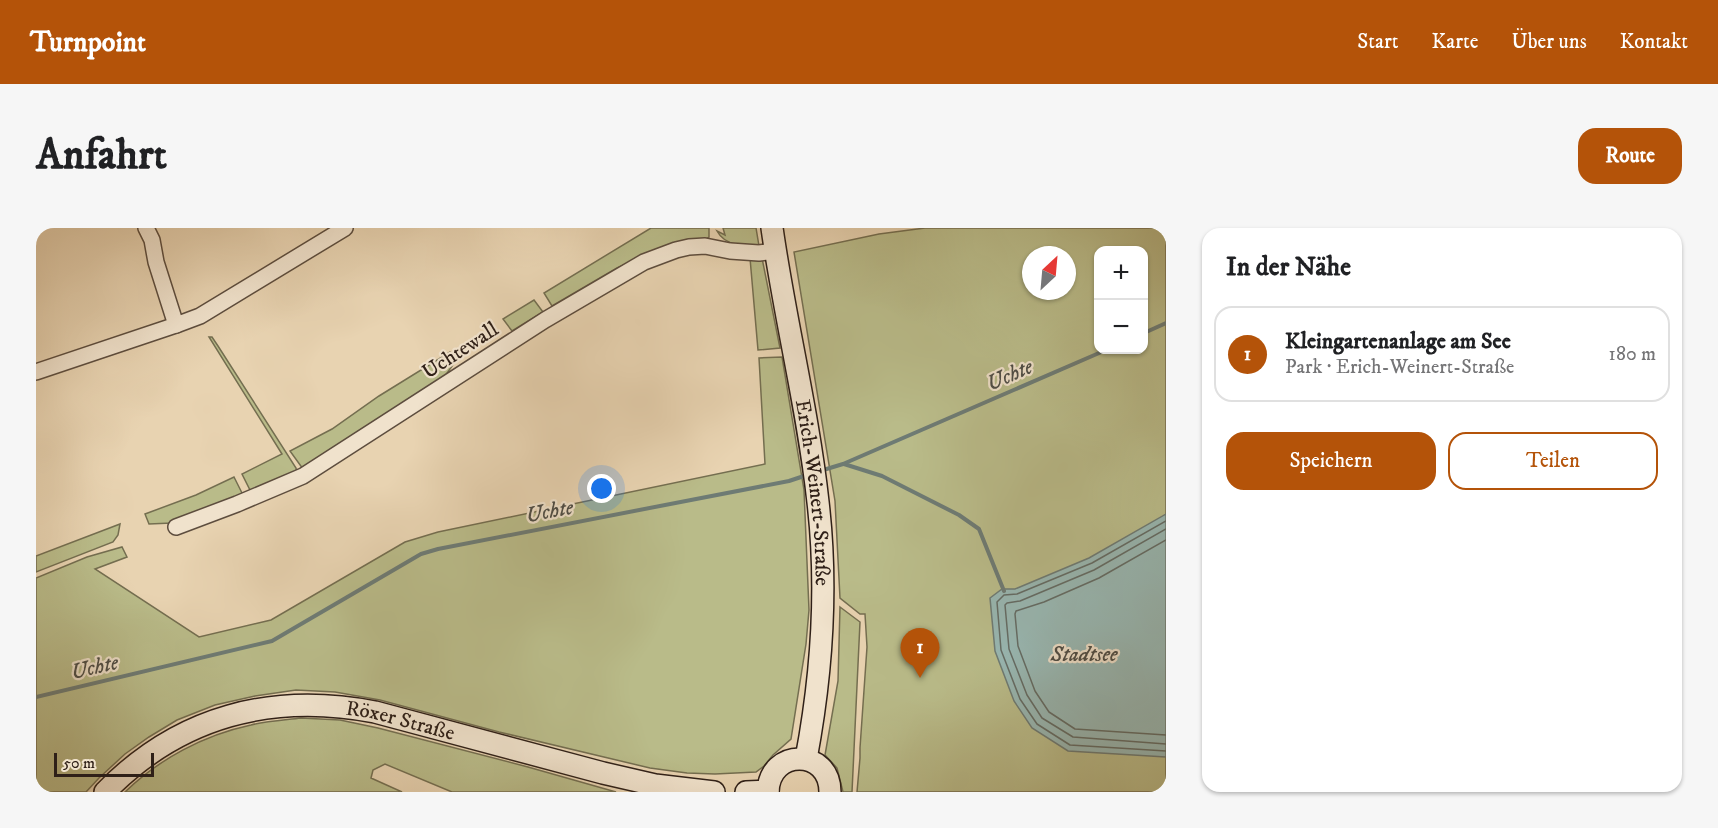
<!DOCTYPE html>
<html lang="de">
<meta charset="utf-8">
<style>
:root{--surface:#fff;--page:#f6f6f6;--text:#202124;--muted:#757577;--line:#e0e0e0;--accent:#b45309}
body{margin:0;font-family:"IM FELL DW Pica",serif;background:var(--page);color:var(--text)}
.controls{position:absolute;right:18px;top:18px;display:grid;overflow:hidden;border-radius:12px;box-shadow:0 2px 4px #0004}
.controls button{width:54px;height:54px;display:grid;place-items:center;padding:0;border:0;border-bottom:2px solid var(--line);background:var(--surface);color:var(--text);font:30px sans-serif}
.compass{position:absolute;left:986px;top:18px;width:54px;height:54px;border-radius:50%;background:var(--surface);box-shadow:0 2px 4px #0004;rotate:26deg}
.scale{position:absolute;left:18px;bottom:15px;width:100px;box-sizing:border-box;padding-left:6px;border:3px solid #2f2018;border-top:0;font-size:16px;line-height:21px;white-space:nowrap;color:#2f2018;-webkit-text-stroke:4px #f0e2cc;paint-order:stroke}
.you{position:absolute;left:566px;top:261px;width:21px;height:21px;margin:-15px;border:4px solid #fff;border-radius:50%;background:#1a73e8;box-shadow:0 0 0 9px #1a73e833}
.badge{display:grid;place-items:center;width:39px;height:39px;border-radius:50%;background:var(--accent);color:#fff;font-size:20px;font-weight:700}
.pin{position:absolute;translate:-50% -50px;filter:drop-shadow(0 2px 3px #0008)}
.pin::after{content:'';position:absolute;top:32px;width:21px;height:18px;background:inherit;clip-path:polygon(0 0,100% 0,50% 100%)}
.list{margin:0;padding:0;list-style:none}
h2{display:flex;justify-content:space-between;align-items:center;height:78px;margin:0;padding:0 24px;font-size:26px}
h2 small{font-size:20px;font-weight:400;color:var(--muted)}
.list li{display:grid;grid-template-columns:39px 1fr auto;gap:18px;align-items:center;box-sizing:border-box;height:96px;margin:0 12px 12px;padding:0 12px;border:2px solid var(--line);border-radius:18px}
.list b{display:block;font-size:22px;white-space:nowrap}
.list p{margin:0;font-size:20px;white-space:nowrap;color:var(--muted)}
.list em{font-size:20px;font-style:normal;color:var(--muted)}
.actions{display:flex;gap:12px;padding:18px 24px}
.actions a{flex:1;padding:14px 0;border:2px solid var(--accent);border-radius:18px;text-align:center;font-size:21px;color:var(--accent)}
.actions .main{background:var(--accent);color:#fff}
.map{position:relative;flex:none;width:1130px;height:564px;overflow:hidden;border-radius:18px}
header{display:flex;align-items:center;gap:36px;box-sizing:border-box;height:84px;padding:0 30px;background:var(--accent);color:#fff}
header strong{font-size:28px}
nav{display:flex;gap:33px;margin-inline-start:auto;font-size:21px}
.intro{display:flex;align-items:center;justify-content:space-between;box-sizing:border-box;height:144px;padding:0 36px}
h1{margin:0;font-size:42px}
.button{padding:15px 27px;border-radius:18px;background:var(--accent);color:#fff;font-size:21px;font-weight:700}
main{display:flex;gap:36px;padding:0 36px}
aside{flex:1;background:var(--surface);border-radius:18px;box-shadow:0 2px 4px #0004}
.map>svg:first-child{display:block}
.green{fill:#b9bb89;stroke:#746e50;stroke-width:1.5;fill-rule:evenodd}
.water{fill:#98b7b2;stroke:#6e7b74;stroke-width:1.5}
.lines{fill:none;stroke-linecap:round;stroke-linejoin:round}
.shore{stroke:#646c65;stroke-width:1.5}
.stream{stroke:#6e7b74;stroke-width:4}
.street-casing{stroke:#5d4d3e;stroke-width:18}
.secondary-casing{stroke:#2f2018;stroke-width:24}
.street{stroke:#f0e2cc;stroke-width:15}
.secondary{stroke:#f0e2cc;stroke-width:21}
.labels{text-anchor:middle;stroke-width:4.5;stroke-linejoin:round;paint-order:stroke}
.street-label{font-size:21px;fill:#2f2018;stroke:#f0e2cc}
.water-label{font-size:22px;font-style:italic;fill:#4e4d46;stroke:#f0e2cc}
</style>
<header>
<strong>Turnpoint</strong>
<nav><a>Start</a><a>Karte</a><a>Über uns</a><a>Kontakt</a></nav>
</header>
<div class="intro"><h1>Anfahrt</h1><a class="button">Route</a></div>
<main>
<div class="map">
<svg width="1130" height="564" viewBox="0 0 1130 564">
<rect width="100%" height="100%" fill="#e8d3b1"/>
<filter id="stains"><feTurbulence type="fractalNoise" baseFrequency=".00333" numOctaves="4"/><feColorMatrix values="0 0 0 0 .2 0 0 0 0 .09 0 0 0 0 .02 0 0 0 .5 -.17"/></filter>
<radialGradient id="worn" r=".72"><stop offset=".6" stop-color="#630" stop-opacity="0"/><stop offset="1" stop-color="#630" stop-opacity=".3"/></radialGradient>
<g class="green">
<polygon points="615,0 673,0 673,9 670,11 616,24 581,40 516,78 508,65"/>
<path d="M 687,0 L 720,0 L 723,18 C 708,18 689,18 681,3 L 689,7 Z"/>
<path d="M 889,0 L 1130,0 L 1130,564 L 821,564 L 824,530 L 824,520 L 831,419 L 829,386 L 824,386 L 804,370 L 799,273 L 758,24 L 843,6 ZM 1062,22 L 1108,22 L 1108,122 L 1062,122 ZM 995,27 L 1031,27 L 1031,63 L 995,63 Z"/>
<polygon points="714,30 726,30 744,120 722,122"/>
<polygon points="498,72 507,84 476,103 467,91"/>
<polygon points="173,109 176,109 182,118 260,240 261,245 215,264 206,246 246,226"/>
<path d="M 414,124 C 423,139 413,137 408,151 L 267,241 L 254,223 L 296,201 L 343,168 Z"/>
<polygon points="746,129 768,262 773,382 770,416 755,511 737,527 728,538 720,544 679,546 651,545 614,540 463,504 344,472 299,464 260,462 219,468 179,477 141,492 113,509 89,526 63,550 50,564 0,564 0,350 51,329 86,319 91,329 59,341 163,409 235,392 369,314 402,304 729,236 723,130"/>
<polygon points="198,249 207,267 136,295 113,296 109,286 160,267"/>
<polygon points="84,296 82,307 77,314 0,344 0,328"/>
<polygon points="804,379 824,394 816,564 807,564 801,540 789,527 802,453"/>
<path d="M 265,490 L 304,492 L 342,500 L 492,539 L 580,564 L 416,564 L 349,536 L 337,542 L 335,550 L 366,564 L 89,564 C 123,531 168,507 215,497 C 231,493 249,492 265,490 Z"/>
</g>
<polygon class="water" points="1130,286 1130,529 1032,523 996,500 978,473 959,423 954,370 966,361 979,361 1053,330"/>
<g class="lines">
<g class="shore">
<polyline points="1130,293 1056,335 981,366 968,367 961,374 965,422 984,471 1001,496 1034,517 1130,523"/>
<polyline points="1130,301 1058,342 984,373 971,375 969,377 973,421 991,467 1006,490 1037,509 1130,516"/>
<polyline points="1130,312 1063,350 1008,374 980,383 979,386 982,418 999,463 1013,484 1039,501 1130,507"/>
</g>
<g class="stream">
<polyline points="1108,105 1130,95"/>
<polyline points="808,236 846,248 923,287 943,301 968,363"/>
<polyline points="784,243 807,236 1070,122"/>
<polyline points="0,469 236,413 385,326 402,321 753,253 771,247"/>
</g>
<defs>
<g id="street">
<polyline points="110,0 116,12 120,34 140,97"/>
<polyline points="0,144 140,97 164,88 309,0"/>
<polyline points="140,299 201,276 267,248 509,92 608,34 640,22 653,19 669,18 694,23 723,25 739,23"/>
</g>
<g id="secondary">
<path id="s1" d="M 736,0 C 749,92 772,182 782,274 C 792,360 786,446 770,531"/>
<path id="s2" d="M 69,564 C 143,488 236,464 339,484 L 567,545 L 619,557 L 678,564"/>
<polyline points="710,564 732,563"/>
<path d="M 732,564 C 733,520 794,520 794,564"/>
</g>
</defs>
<use href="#street" class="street-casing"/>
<use href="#secondary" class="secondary-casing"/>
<use href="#street" class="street"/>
<use href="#secondary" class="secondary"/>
</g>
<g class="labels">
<g class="street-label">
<text transform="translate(424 122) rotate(-33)" y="7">Uchtewall</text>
<text dy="7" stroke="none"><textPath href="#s1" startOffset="268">Erich-Weinert-Straße</textPath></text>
<text dy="7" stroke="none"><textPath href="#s2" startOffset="321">Röxer Straße</textPath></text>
</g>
<g class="water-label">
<text transform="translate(973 146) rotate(-24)" y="8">Uchte</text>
<text transform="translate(513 282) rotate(-11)" y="8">Uchte</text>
<text x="1048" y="433">Stadtsee</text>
<text transform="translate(58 438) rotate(-13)" y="8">Uchte</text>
</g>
</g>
<rect width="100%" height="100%" filter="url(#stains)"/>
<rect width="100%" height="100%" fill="url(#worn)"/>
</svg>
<div class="controls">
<button>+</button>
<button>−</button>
</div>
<svg class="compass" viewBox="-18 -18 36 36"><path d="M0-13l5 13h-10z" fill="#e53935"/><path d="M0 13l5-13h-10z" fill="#757577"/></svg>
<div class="scale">50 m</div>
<div class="you"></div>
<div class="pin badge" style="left:884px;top:450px">1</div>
</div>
<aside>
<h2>In der Nähe<small></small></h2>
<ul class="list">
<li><span class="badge">1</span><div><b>Kleingartenanlage am See</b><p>Park · Erich-Weinert-Straße</p></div><em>180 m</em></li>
</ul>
<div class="actions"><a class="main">Speichern</a><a>Teilen</a></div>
</aside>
</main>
